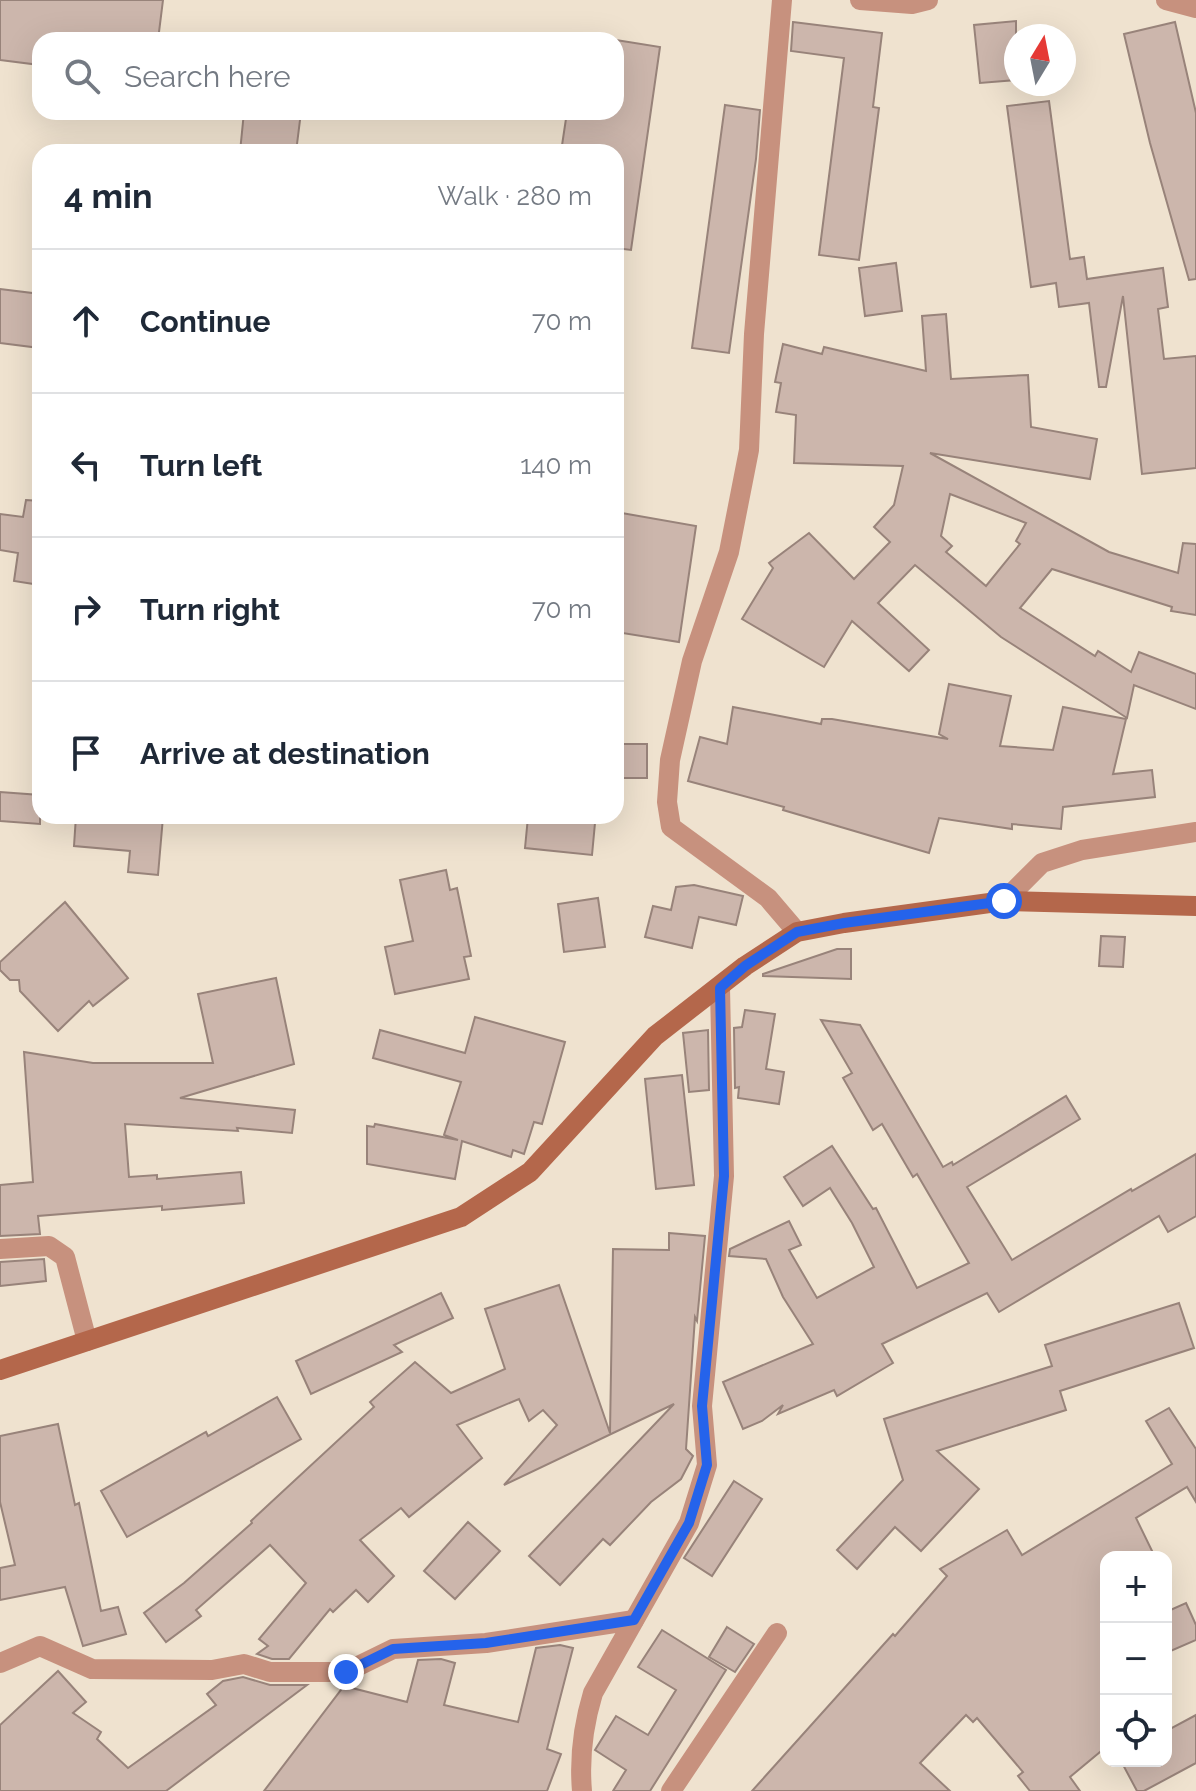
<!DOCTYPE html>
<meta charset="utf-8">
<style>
:root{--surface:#fff;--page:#f2f2f3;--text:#1f2937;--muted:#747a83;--line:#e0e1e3}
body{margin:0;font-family:Raleway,sans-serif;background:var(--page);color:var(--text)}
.controls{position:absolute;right:24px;bottom:24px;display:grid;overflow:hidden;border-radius:16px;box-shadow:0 8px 32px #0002}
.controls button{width:72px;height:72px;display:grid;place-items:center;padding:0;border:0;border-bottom:2px solid var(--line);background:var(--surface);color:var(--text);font:40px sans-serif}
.compass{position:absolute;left:1004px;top:24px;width:72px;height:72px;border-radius:50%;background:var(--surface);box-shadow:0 8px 32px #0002;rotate:10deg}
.stop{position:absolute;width:24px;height:24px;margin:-18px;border:6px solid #2563eb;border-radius:50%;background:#fff}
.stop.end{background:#2563eb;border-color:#fff;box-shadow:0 2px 8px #0008}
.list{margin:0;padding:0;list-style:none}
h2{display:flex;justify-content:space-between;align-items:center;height:104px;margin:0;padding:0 32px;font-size:34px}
h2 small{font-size:26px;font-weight:400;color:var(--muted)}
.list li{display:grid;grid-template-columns:52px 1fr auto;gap:24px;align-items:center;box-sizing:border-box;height:144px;padding:0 32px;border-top:2px solid var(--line)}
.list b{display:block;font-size:30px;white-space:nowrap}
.list em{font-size:26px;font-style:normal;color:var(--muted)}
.icon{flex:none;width:44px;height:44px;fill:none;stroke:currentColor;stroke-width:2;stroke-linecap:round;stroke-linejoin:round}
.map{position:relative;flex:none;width:1196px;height:1791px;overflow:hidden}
.search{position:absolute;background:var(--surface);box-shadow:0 8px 32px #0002;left:32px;top:32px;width:592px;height:88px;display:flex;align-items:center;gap:20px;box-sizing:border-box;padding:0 28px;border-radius:24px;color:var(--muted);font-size:30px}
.panel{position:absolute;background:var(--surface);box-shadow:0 8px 32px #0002;left:32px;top:144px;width:592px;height:680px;border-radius:24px}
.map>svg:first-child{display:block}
.building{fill:#ccb6ac;stroke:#98837a;stroke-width:2;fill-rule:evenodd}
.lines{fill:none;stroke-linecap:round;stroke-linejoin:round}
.street{stroke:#c7917e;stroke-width:20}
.secondary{stroke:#b4674b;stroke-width:20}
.route{stroke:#2563eb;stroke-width:10}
</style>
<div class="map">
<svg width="1196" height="1791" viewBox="0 0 1196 1791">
<rect width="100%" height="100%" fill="#efe2cf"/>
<g class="building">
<polygon points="0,0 163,0 158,40 40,40 40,65 0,60"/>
<polygon points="1016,21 1016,80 980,83 974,25"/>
<polygon points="793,22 882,33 873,107 879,108 859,260 819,255 844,58 791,51"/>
<polygon points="1175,22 1196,113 1196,279 1189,280 1150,143 1124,34"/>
<polygon points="616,40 660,47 631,250 616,248 616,152 561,152 567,112 616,112"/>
<polygon points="1049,101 1070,259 1084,257 1087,279 1163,268 1168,307 1158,309 1164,359 1196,356 1196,468 1142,474 1123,296 1106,387 1099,387 1089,303 1059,307 1056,283 1031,287 1007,106"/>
<polygon points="725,105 760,110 756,159 729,353 692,348"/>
<polygon points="244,112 301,112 296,152 240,152"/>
<polygon points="896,263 902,311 865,316 859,268"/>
<polygon points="0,289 40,294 40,348 0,343"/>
<path d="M 946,314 L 951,379 L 1028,375 L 1031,427 L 1097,439 L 1090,479 L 930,453 L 1109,552 L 1178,573 L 1183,543 L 1196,544 L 1196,615 L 1171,611 L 1172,607 L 1052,569 L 1020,608 L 1095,656 L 1098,651 L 1131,672 L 1139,652 L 1196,674 L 1196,709 L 1134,685 L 1127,718 L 1001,637 L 915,565 L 878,603 L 929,650 L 909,671 L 852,621 L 824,667 L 742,619 L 773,568 L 769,563 L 809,533 L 854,579 L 890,542 L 874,527 L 894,505 L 903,466 L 794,463 L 796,415 L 776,412 L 781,383 L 775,382 L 783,344 L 822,354 L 824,347 L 926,371 L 922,316 ZM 950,494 L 1026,523 L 1016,541 L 1020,544 L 986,586 L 946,552 L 952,546 L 941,536 Z"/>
<polygon points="26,500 40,501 40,585 14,581 18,553 0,550 0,514 23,517"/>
<polygon points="616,512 696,526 679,642 616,632"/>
<polygon points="949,684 1011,696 1000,746 1053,750 1063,707 1126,719 1113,774 1152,770 1155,797 1063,807 1061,829 1012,824 1012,829 939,818 929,853 783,810 784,807 688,781 700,737 727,744 733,707 821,724 822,719 832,719 948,739 939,734"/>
<rect x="616" y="744" width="31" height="34"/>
<polygon points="0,792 40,795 40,824 0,821"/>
<polygon points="76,816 163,817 158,875 128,872 130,851 74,846"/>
<polygon points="528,817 595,823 592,855 525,848"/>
<polygon points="446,870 450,890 457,888 471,956 464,957 469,979 395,994 385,947 413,941 400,880"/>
<polygon points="694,885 743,896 736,925 699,917 692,948 645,937 653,906 671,910 676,887"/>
<polygon points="598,898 605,947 564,952 558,904"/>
<polygon points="65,902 128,978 93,1006 89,1001 58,1031 20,991 19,980 10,980 0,970 0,962"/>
<polygon points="1101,936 1125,937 1123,967 1099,966"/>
<polygon points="837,949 851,949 851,979 763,976 763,974"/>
<polygon points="276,978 294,1064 180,1098 295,1110 292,1133 237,1128 238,1131 125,1124 129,1177 157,1175 157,1179 241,1172 244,1203 162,1210 162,1206 38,1216 40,1234 0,1236 0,1185 33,1182 24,1052 93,1063 213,1063 198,994"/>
<polygon points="745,1010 775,1014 766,1069 784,1072 779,1104 738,1098 739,1087 735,1088 734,1028 742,1027"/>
<polygon points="475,1017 565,1042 542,1124 534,1122 524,1154 513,1150 511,1157 462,1141 455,1179 367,1164 367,1126 374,1127 375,1124 458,1140 444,1135 461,1082 373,1058 380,1030 465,1053"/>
<polygon points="821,1020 860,1025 943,1167 952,1162 953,1165 1066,1096 1080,1119 967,1187 1012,1260 1131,1189 1132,1191 1196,1154 1196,1216 1168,1232 1159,1216 999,1312 987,1293 882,1344 893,1363 837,1396 834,1390 778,1414 783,1405 762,1421 743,1429 723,1382 813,1344 783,1297 766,1259 729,1256 730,1249 789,1221 801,1245 789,1250 817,1298 874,1267 852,1223 830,1188 803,1206 784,1177 832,1146 873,1209 876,1208 917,1288 969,1263 917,1174 913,1177 882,1124 873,1130 843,1078 852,1073"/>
<polygon points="708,1030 709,1090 689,1092 683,1033"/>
<polygon points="682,1075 694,1185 656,1189 645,1079"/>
<polygon points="669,1233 705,1236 697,1321 695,1317 686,1449 693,1456 681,1479 651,1502 610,1545 603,1539 560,1585 529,1556 674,1404 504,1485 557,1425 543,1410 529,1421 519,1399 457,1425 482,1458 409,1517 401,1508 360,1540 394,1576 368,1602 356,1590 333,1612 330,1609 289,1659 272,1659 257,1654 268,1646 259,1639 306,1583 270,1545 196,1610 201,1616 166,1642 144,1613 184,1583 252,1523 251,1521 374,1407 370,1402 415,1362 451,1393 505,1369 485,1309 559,1285 610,1433 613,1249 669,1250"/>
<polygon points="44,1259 46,1281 0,1286 0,1262"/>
<polygon points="441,1293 453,1318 394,1345 402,1352 311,1394 296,1361"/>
<polygon points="1179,1303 1194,1348 1060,1391 1066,1410 937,1451 979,1489 921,1551 895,1527 857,1569 837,1550 903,1480 884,1419 1052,1366 1045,1345"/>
<polygon points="277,1397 301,1439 127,1537 101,1491 206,1432 208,1436"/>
<polygon points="1169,1408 1196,1449 1196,1502 1187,1487 1136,1518 1155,1557 1106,1557 1106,1747 1070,1777 1080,1791 1030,1791 1018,1776 1023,1772 977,1718 973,1722 966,1715 920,1763 950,1791 752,1791 893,1634 895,1636 947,1576 940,1569 1007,1530 1022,1555 1172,1464 1146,1421"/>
<polygon points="58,1424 75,1505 79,1503 101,1611 118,1607 126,1634 83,1646 65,1587 0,1600 0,1568 15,1565 0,1502 0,1436"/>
<polygon points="734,1481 762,1499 712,1576 684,1558"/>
<polygon points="468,1522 500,1551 455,1599 424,1571"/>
<polygon points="1186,1603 1196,1625 1196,1640 1166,1653 1166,1612"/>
<polygon points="727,1627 754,1644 735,1672 709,1657"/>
<polygon points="662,1630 726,1670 650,1791 613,1791 626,1770 595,1750 616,1716 648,1735 676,1690 638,1667"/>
<polygon points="560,1645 573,1648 547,1749 561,1754 547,1791 264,1791 344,1686 407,1702 418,1660 441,1659 455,1663 444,1705 518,1722 536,1648"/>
<polygon points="58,1671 86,1702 73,1713 101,1732 97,1739 128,1768 216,1705 207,1694 223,1681 243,1677 270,1685 307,1685 166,1791 0,1791 0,1725"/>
<polygon points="1196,1715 1196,1763 1144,1791 1137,1791 1121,1761 1166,1761 1166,1731"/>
</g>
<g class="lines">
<g class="street">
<polyline points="782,0 754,334 749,450 729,552 692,661 670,760 667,802 671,827 768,898 797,932"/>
<polyline points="860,0 912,4 928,0"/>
<polyline points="1166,0 1196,8"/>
<polyline points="1004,901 1042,863 1082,850 1196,832"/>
<polyline points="0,1249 49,1246 65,1257 87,1341"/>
<polyline points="0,1663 40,1646 92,1669 212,1670 244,1664 270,1672 346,1672 393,1649 486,1643 634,1620"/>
<path d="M 582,1791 C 579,1756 583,1726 593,1693 L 689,1523 L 707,1465 L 702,1406 L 724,1176 L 720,988"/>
<polyline points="671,1791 777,1633"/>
</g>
<polyline class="secondary" points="0,1370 461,1217 530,1172 655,1036 745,966 797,932 844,923 1004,901 1196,906"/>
</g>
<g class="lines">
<polyline class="route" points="346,1672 393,1649 486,1643 634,1620 689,1523 707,1465 702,1406 724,1176 720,988 745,966 797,932 844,923 1004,901"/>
</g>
</svg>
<div class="controls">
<button>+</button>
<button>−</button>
<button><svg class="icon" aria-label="locate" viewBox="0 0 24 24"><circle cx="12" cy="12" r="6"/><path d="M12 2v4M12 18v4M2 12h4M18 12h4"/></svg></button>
</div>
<svg class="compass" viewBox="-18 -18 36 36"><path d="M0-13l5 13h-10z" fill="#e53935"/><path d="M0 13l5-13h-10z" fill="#747a83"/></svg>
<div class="stop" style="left:1004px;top:901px"></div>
<div class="stop end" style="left:346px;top:1672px"></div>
<div class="search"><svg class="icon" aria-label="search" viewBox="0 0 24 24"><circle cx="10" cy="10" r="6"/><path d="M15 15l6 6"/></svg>Search here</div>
<section class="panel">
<h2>4 min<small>Walk · 280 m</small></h2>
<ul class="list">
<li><svg class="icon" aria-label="ahead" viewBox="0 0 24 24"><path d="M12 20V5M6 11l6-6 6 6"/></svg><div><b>Continue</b></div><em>70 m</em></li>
<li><svg class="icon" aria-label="left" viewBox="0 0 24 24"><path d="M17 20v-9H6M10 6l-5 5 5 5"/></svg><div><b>Turn left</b></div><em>140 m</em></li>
<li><svg class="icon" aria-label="right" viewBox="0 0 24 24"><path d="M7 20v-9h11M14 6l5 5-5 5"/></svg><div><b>Turn right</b></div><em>70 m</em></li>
<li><svg class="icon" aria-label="arrive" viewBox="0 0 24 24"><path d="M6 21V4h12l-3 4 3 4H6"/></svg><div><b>Arrive at destination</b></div></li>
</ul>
</section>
</div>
